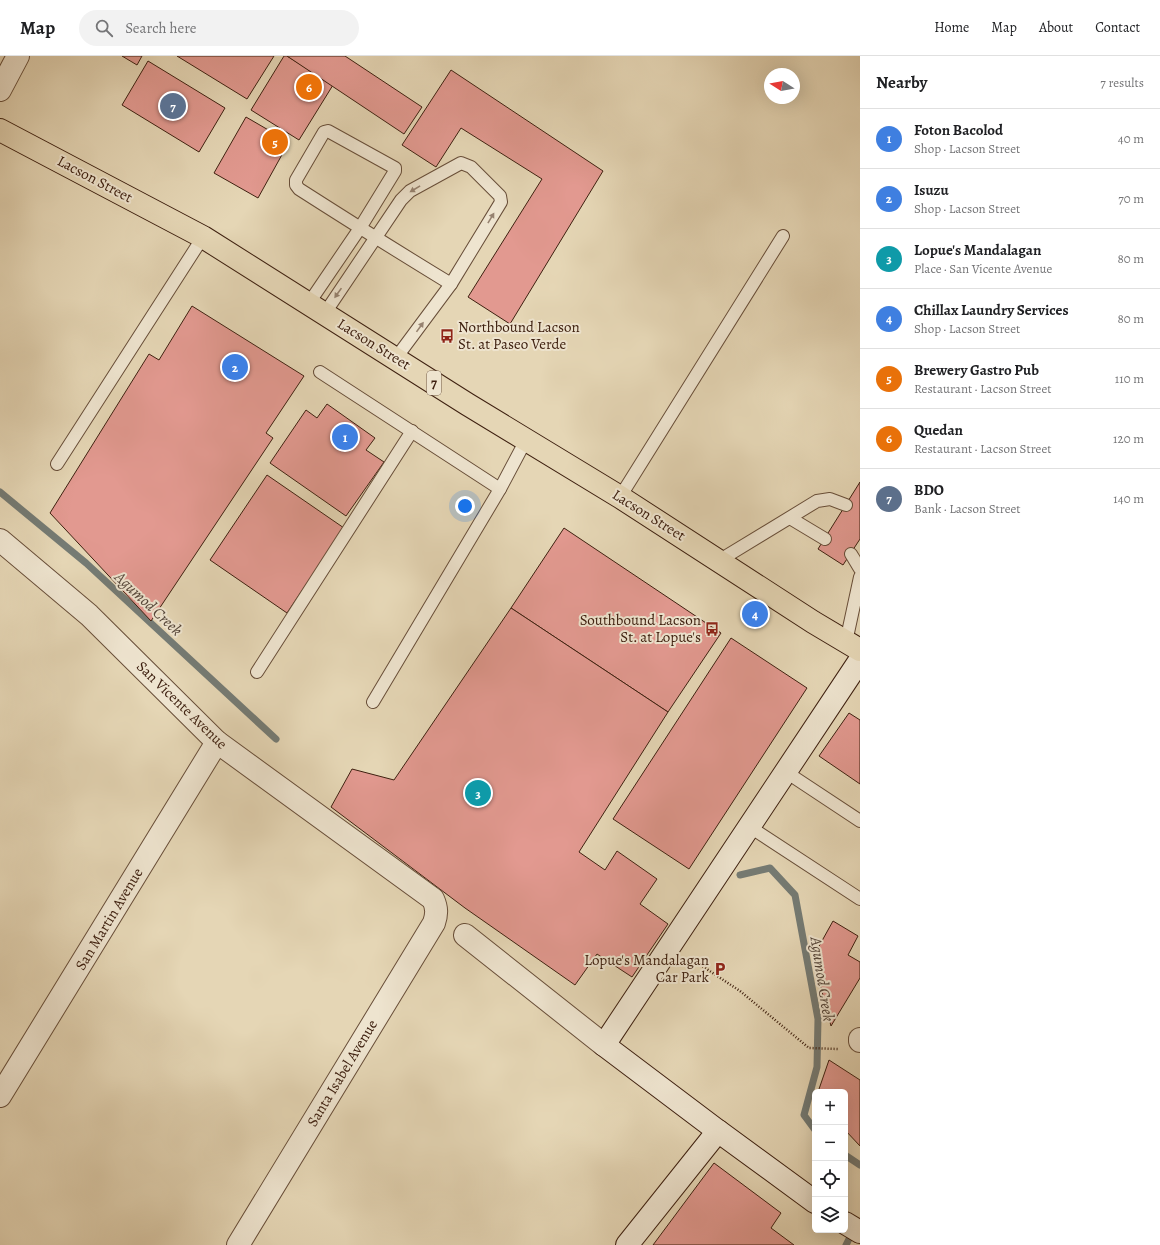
<!DOCTYPE html>
<meta charset="utf-8">
<style>
:root{--surface:#fff;--page:#f2f2f2;--text:#202124;--muted:#757577;--line:#e0e0e0;--accent:#2563eb}
body{margin:0;font-family:Alegreya,serif;background:var(--page);color:var(--text)}
.controls{position:absolute;right:12px;bottom:12px;display:grid;overflow:hidden;border-radius:6px;box-shadow:0 4px 16px #0002}
.controls button{width:36px;height:36px;display:grid;place-items:center;padding:0;border:0;border-bottom:1px solid var(--line);background:var(--surface);color:var(--text);font:20px sans-serif}
.compass{position:absolute;left:764px;top:12px;width:36px;height:36px;border-radius:50%;background:var(--surface);box-shadow:0 4px 16px #0002;rotate:281deg}
.you{position:absolute;left:465px;top:450px;width:14px;height:14px;margin:-10px;border:3px solid #fff;border-radius:50%;background:#1a73e8;box-shadow:0 0 0 6px #1a73e833}
.badge{display:grid;place-items:center;width:26px;height:26px;border-radius:50%;background:var(--accent);color:#fff;font-size:13px;font-weight:700}
.pin{position:absolute;translate:-50% -50%;border:2px solid #fff;box-shadow:0 1px 4px #0006}
.list{margin:0;padding:0;list-style:none}
h2{display:flex;justify-content:space-between;align-items:center;height:52px;margin:0;padding:0 16px;font-size:17px}
h2 small{font-size:13px;font-weight:400;color:var(--muted)}
.list li{display:grid;grid-template-columns:26px 1fr auto;gap:12px;align-items:center;box-sizing:border-box;height:60px;padding:0 16px;border-top:1px solid var(--line)}
.list b{display:block;font-size:15px;white-space:nowrap}
.list p{margin:0;font-size:13px;white-space:nowrap;color:var(--muted)}
.list em{font-size:13px;font-style:normal;color:var(--muted)}
.icon{flex:none;width:22px;height:22px;fill:none;stroke:currentColor;stroke-width:2;stroke-linecap:round;stroke-linejoin:round}
.map{position:relative;flex:none;width:860px;height:1189px;overflow:hidden}
header{display:flex;align-items:center;gap:24px;box-sizing:border-box;height:56px;padding:0 20px;background:var(--surface);border-bottom:1px solid var(--line)}
header strong{font-size:19px}
nav{display:flex;gap:22px;margin-inline-start:auto;font-size:14px}
.search{width:280px;height:36px;background:var(--page);display:flex;align-items:center;gap:10px;box-sizing:border-box;padding:0 14px;border-radius:22px;color:var(--muted);font-size:15px}
main{display:flex}
aside{flex:1;background:var(--surface)}
.map>svg:first-child{display:block}
.lines{fill:none;stroke-linecap:round;stroke-linejoin:round}
.stream{stroke:#757b74;stroke-width:7}
.building{fill:#e29990;stroke:#3e2010}
.lane-casing{stroke:#684e39;stroke-width:14}
.street-casing{stroke:#684e39;stroke-width:24}
.secondary-casing{stroke:#3e2010;stroke-width:24}
.primary-casing{stroke:#3e2010;stroke-width:24}
.path{stroke:#3e2010;stroke-width:2.5;stroke-dasharray:1 2;stroke-linecap:butt}
.lane{stroke:#eee4cf;stroke-width:12}
.street{stroke:#eee4cf;stroke-width:22}
.secondary{stroke:#eee4cf;stroke-width:22}
.primary{stroke:#e5d6b5;stroke-width:22}
.oneway{fill:#968270}
.labels{text-anchor:middle;stroke-width:4;stroke-linejoin:round;paint-order:stroke}
.shield{fill:#eee4cf;stroke:#735b49;stroke-width:1}
.shield-label{font-size:14px;font-weight:bold;fill:#3e2010}
.street-label{font-size:15px;fill:#3e2010;stroke:#eee4cf}
.poi-label{font-size:15px;fill:#3e2010;stroke:#eee4cf;text-anchor:end}
.water-label{font-size:16px;font-style:italic;fill:#55463a;stroke:#eee4cf}
</style>
<header>
<strong>Map</strong>
<div class="search"><svg class="icon" aria-label="search" viewBox="0 0 24 24"><circle cx="10" cy="10" r="6"/><path d="M15 15l6 6"/></svg>Search here</div>
<nav><a>Home</a><a>Map</a><a>About</a><a>Contact</a></nav>
</header>
<main>
<div class="map">
<svg width="860" height="1189" viewBox="0 0 860 1189">
<rect width="100%" height="100%" fill="#e5d6b5"/>
<filter id="stains"><feTurbulence type="fractalNoise" baseFrequency=".005" numOctaves="4"/><feColorMatrix values="0 0 0 0 .2 0 0 0 0 .09 0 0 0 0 .02 0 0 0 .5 -.17"/></filter>
<radialGradient id="worn" r=".72"><stop offset=".6" stop-color="#630" stop-opacity="0"/><stop offset="1" stop-color="#630" stop-opacity=".3"/></radialGradient>
<g class="lines">
<g class="stream">
<polyline points="0,436 86,507 276,683"/>
<polyline points="740,819 770,812 795,839 818,963 817,1011 804,1059 815,1074"/>
<polyline points="845,1099 860,1109"/>
<polyline points="846,1189 853,1175"/>
</g>
</g>
<g class="building">
<polygon points="122,0 142,0 137,9"/>
<polygon points="177,0 274,0 247,43"/>
<polygon points="284,0 287,0 333,29 299,84 251,54"/>
<polygon points="287,0 345,0 422,51 404,78"/>
<polygon points="148,5 225,52 199,96 122,49"/>
<polygon points="451,14 603,115 510,268 468,241 542,123 461,72 436,111 402,89"/>
<polygon points="246,61 289,86 258,142 214,117"/>
<polygon points="192,250 304,320 266,377 273,382 151,565 50,457 149,298 159,304"/>
<polygon points="327,348 375,382 366,394 384,406 346,460 270,407 306,354 317,362"/>
<polygon points="267,419 344,472 287,557 210,504"/>
<polygon points="860,426 860,483 843,509 818,493"/>
<polygon points="564,472 721,577 668,656 511,552"/>
<polygon points="511,552 668,656 579,796 605,814 617,795 657,823 640,848 668,868 632,921 597,898 575,929 465,852 331,751 352,713 394,724"/>
<polygon points="731,582 807,632 689,813 613,763"/>
<polygon points="849,657 860,664 860,728 819,700"/>
<polygon points="833,865 858,880 848,899 860,906 860,922 831,970 813,901"/>
<polygon points="829,1004 860,1024 860,1090 845,1074 845,1036 818,1036"/>
<polygon points="714,1107 781,1157 771,1172 794,1189 653,1189"/>
</g>
<g class="lines">
<defs>
<g id="lane">
<path d="M 309,247 L 360,172 L 395,115 L 395,112 L 328,75 L 324,76 L 296,124 L 296,129 L 299,133 C 349,165 400,197 451,228"/>
<polyline points="325,257 401,144 410,135 461,107 471,111 500,140 501,146 451,228 396,302"/>
<polyline points="320,316 500,433"/>
<polyline points="57,408 203,181"/>
<polyline points="620,441 783,180"/>
<polyline points="790,462 825,483"/>
<polyline points="851,498 860,513"/>
<polyline points="720,504 817,445 830,443 846,449"/>
<polyline points="846,586 860,521"/>
<polyline points="257,616 412,375"/>
<polyline points="373,646 500,433 526,384"/>
<polyline points="786,716 860,765"/>
<polyline points="750,771 860,843"/>
</g>
<g id="street">
<polyline points="0,34 18,0"/>
<path d="M 0,484 L 89,559 L 217,686 L 433,843 C 437,852 437,858 434,867 L 238,1189"/>
<polyline points="465,879 604,989"/>
<polyline points="860,983 860,985"/>
<polyline points="0,1040 217,686"/>
</g>
<g id="secondary">
<polyline points="718,1075 604,989 860,604"/>
<polyline points="845,1167 860,1176"/>
<polyline points="627,1189 718,1075 815,1146"/>
</g>
<polyline id="primary" points="0,74 203,181 467,348 620,441 813,566 860,594"/>
</defs>
<use href="#lane" class="lane-casing"/>
<use href="#street" class="street-casing"/>
<use href="#secondary" class="secondary-casing"/>
<use href="#primary" class="primary-casing"/>
<polyline class="path" points="690,902 740,935 809,992 838,993"/>
<use href="#lane" class="lane"/>
<use href="#street" class="street"/>
<use href="#secondary" class="secondary"/>
<use href="#primary" class="primary"/>
</g>
<defs><path id="oneway-solid" d="M-6-.8H1V-3.2L6.5 0L1 3.2V.8H-6Z"/></defs>
<g class="oneway">
<use href="#oneway-solid" transform="translate(415 133) rotate(149)"/>
<use href="#oneway-solid" transform="translate(491 162) rotate(-59)"/>
<use href="#oneway-solid" transform="translate(338 237) rotate(125)"/>
<use href="#oneway-solid" transform="translate(420 271) rotate(-54)"/>
</g>
<defs>
<symbol id="bus-bare" viewBox="-9 -9 18 18"><path d="M-5-6H5V4H4V6H2V4H-2V6H-4V4H-5ZM-3.5-4V0h7V-4ZM-3.5 1.2v1.5H-2V1.2ZM2 1.2v1.5H3.5V1.2Z" fill="#8f2418" stroke="#eee4cf" stroke-width="2.5" paint-order="stroke"/></symbol>
<symbol id="parking-bare" viewBox="-9 -9 18 18"><path d="M-3.5-5.5H1a3.5 3.5 0 0 1 0 7H-1V5.5H-3.5ZM-1-3.4V-.6H.8a1.4 1.4 0 0 0 0-2.8Z" fill="#8f2418" stroke="#eee4cf" stroke-width="2.5" paint-order="stroke"/></symbol>
</defs>
<g fill-rule="evenodd">
<use href="#bus-bare" x="437" y="270" width="20" height="20"/>
<use href="#bus-bare" x="702" y="563" width="20" height="20"/>
<use href="#parking-bare" x="710" y="903" width="20" height="20"/>
</g>
<g class="labels">
<rect class="shield" x="427" y="315" width="14" height="24" rx="3"/>
<g class="shield-label">
<text x="434" y="332">7</text>
</g>
<g class="street-label">
<text transform="translate(95 123) rotate(28)" y="5">Lacson Street</text>
<text transform="translate(374 288) rotate(32)" y="5">Lacson Street</text>
<text transform="translate(649 459) rotate(32)" y="5">Lacson Street</text>
<text transform="translate(182 649) rotate(44)" y="5">San Vicente Avenue</text>
<text transform="translate(109 863) rotate(-59)" y="5">San Martin Avenue</text>
<text transform="translate(342 1017) rotate(-59)" y="5">Santa Isabel Avenue</text>
</g>
<g class="poi-label">
<text x="458" y="276" text-anchor="start">Northbound Lacson<tspan x="458" dy="17">St. at Paseo Verde</tspan></text>
<text x="701" y="569">Southbound Lacson<tspan x="701" dy="17">St. at Lopue's</tspan></text>
<text x="709" y="909">Lopue's Mandalagan<tspan x="709" dy="17">Car Park</tspan></text>
</g>
<g class="water-label">
<text transform="translate(149 547) rotate(43)" y="6">Agumod Creek</text>
<text transform="translate(823 923) rotate(81)" y="6">Agumod Creek</text>
</g>
</g>
<rect width="100%" height="100%" filter="url(#stains)"/>
<rect width="100%" height="100%" fill="url(#worn)"/>
</svg>
<div class="controls">
<button>+</button>
<button>−</button>
<button><svg class="icon" aria-label="locate" viewBox="0 0 24 24"><circle cx="12" cy="12" r="6"/><path d="M12 2v4M12 18v4M2 12h4M18 12h4"/></svg></button>
<button><svg class="icon" aria-label="layers" viewBox="0 0 24 24"><path d="M12 4l9 5-9 5-9-5zM3 14l9 5 9-5"/></svg></button>
</div>
<svg class="compass" viewBox="-18 -18 36 36"><path d="M0-13l5 13h-10z" fill="#e53935"/><path d="M0 13l5-13h-10z" fill="#757577"/></svg>
<div class="you"></div>
<div class="pin badge" style="left:345px;top:381px;background:#3f7fe0">1</div>
<div class="pin badge" style="left:235px;top:311px;background:#3f7fe0">2</div>
<div class="pin badge" style="left:478px;top:737px;background:#0f9aa8">3</div>
<div class="pin badge" style="left:755px;top:558px;background:#3f7fe0">4</div>
<div class="pin badge" style="left:275px;top:86px;background:#e8710a">5</div>
<div class="pin badge" style="left:309px;top:31px;background:#e8710a">6</div>
<div class="pin badge" style="left:173px;top:50px;background:#5c6f8a">7</div>
</div>
<aside>
<h2>Nearby<small>7 results</small></h2>
<ul class="list">
<li><span class="badge" style="background:#3f7fe0">1</span><div><b>Foton Bacolod</b><p>Shop · Lacson Street</p></div><em>40 m</em></li>
<li><span class="badge" style="background:#3f7fe0">2</span><div><b>Isuzu</b><p>Shop · Lacson Street</p></div><em>70 m</em></li>
<li><span class="badge" style="background:#0f9aa8">3</span><div><b>Lopue's Mandalagan</b><p>Place · San Vicente Avenue</p></div><em>80 m</em></li>
<li><span class="badge" style="background:#3f7fe0">4</span><div><b>Chillax Laundry Services</b><p>Shop · Lacson Street</p></div><em>80 m</em></li>
<li><span class="badge" style="background:#e8710a">5</span><div><b>Brewery Gastro Pub</b><p>Restaurant · Lacson Street</p></div><em>110 m</em></li>
<li><span class="badge" style="background:#e8710a">6</span><div><b>Quedan</b><p>Restaurant · Lacson Street</p></div><em>120 m</em></li>
<li><span class="badge" style="background:#5c6f8a">7</span><div><b>BDO</b><p>Bank · Lacson Street</p></div><em>140 m</em></li>
</ul>
</aside>
</main>
